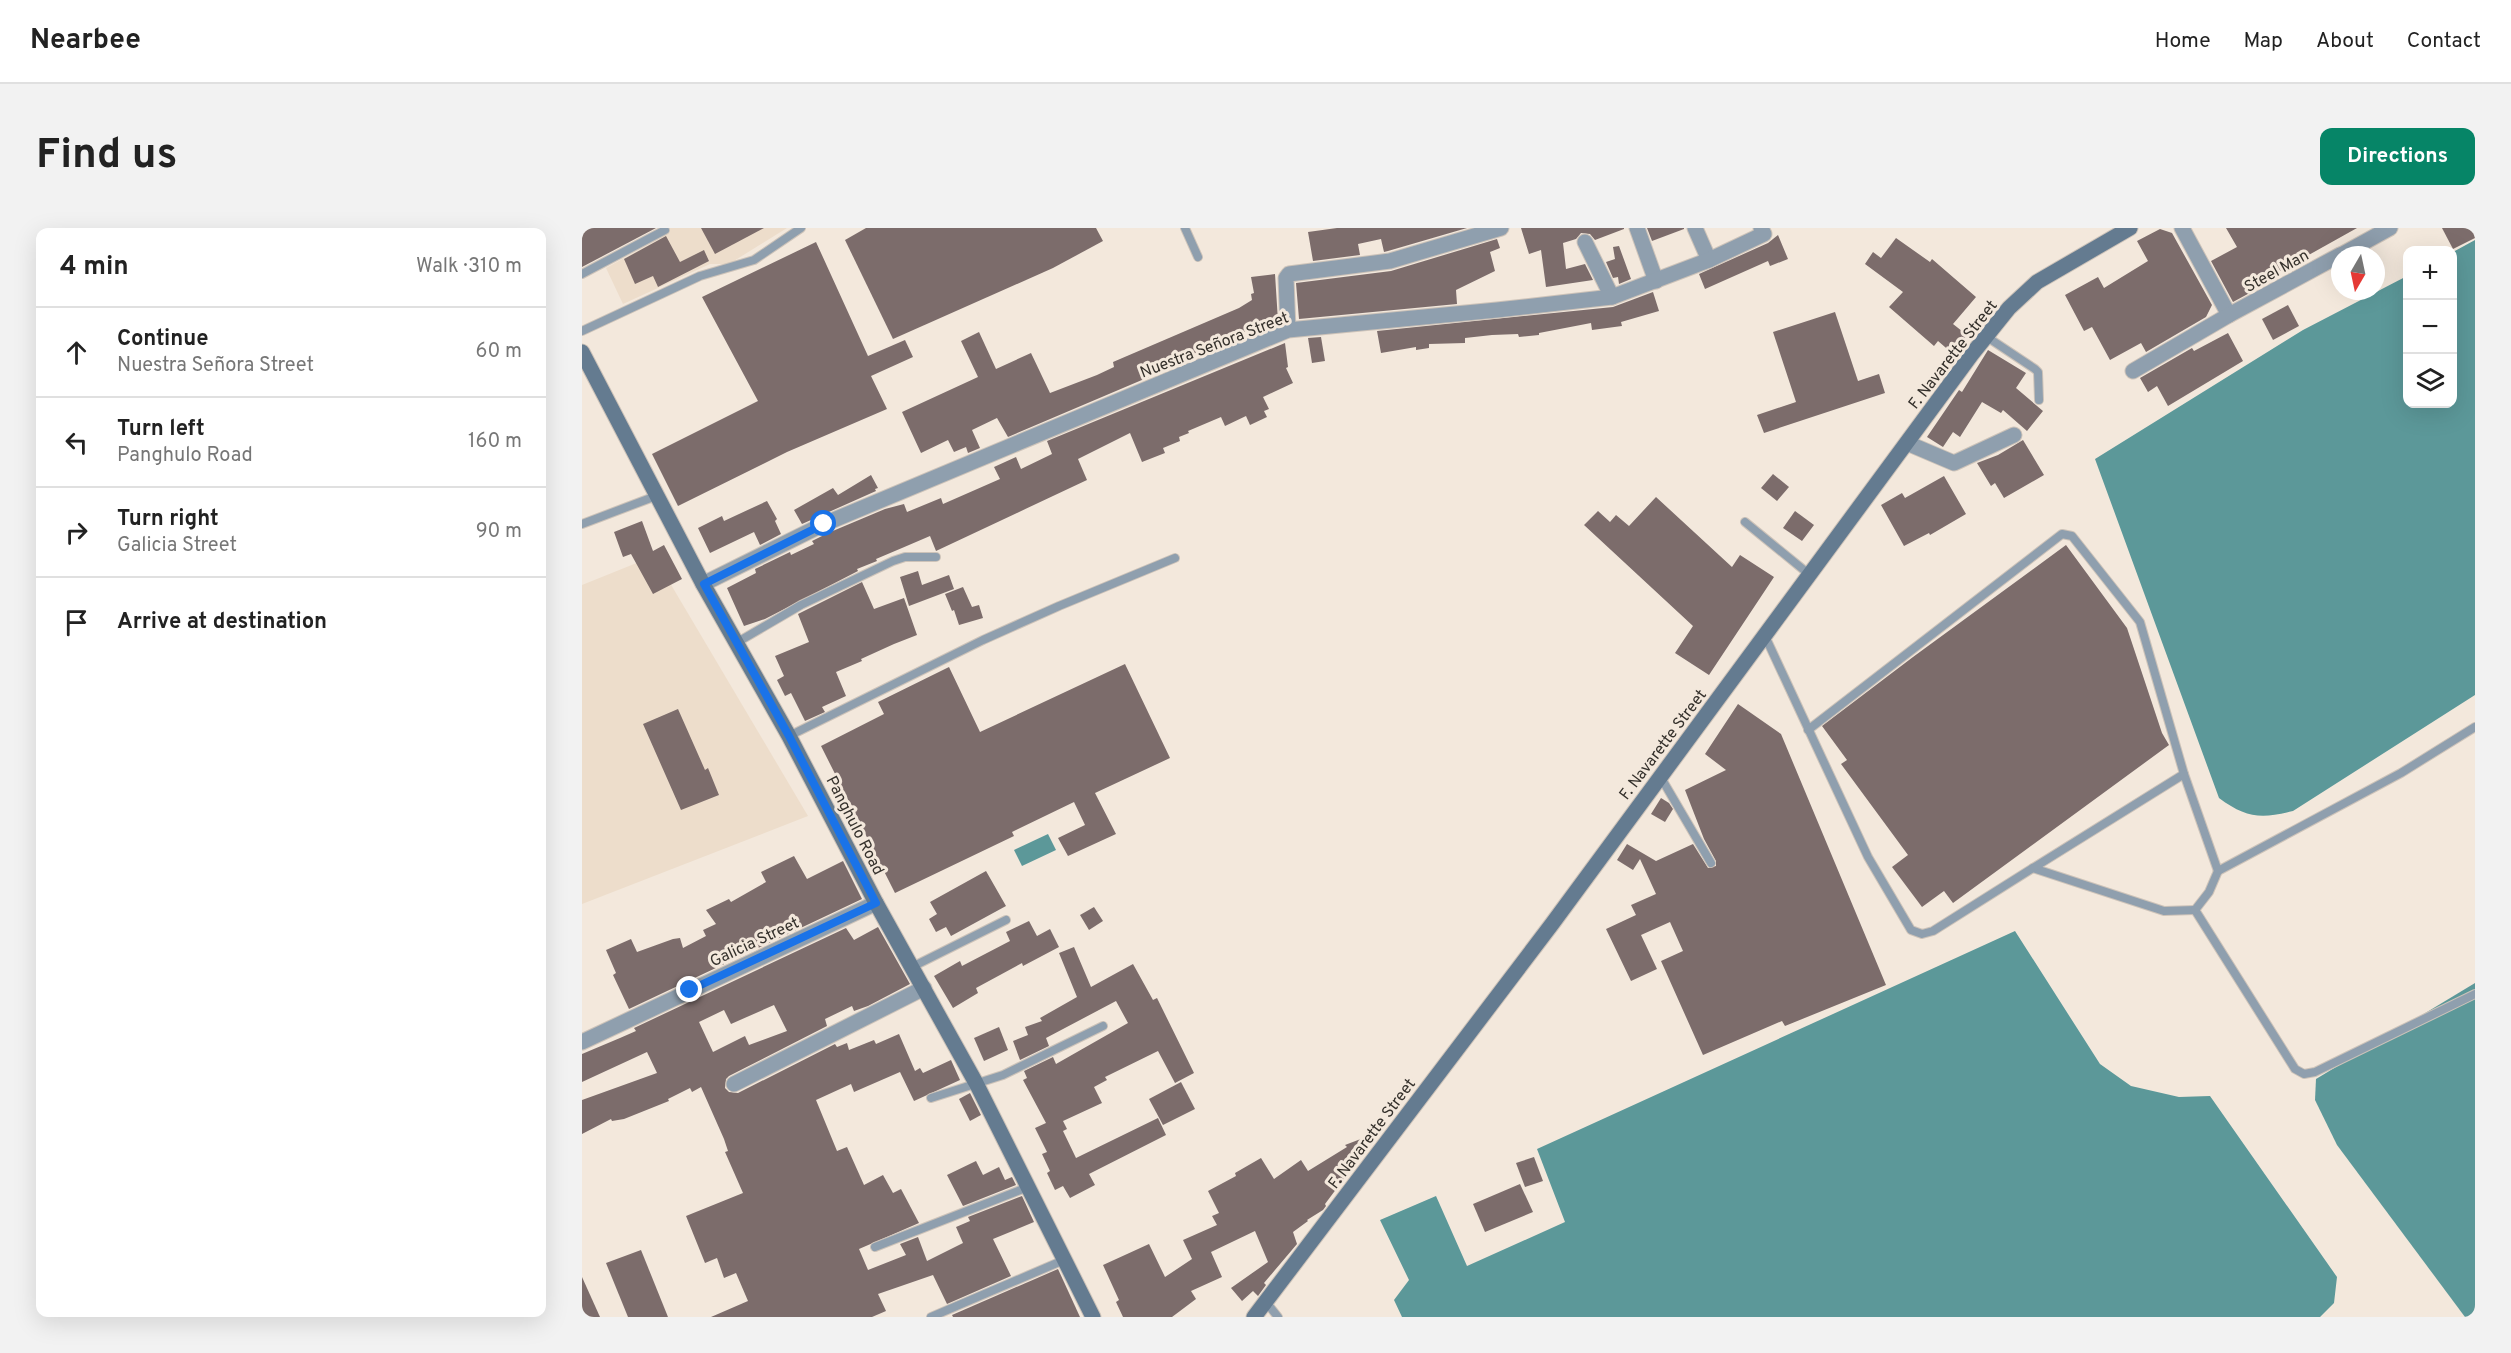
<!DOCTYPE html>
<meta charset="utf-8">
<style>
:root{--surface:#fff;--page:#f2f2f2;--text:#222;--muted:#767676;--line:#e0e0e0;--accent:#068567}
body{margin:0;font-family:Overpass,sans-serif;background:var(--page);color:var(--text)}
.controls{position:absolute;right:18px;top:18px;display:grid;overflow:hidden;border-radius:12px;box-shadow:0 6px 24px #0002}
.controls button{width:54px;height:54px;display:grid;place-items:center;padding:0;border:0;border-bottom:2px solid var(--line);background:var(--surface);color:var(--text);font:30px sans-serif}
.compass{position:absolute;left:1749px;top:18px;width:54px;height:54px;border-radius:50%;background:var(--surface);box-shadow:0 6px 24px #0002;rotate:189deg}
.stop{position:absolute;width:18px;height:18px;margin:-14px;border:4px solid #1a73e8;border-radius:50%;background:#fff}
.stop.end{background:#1a73e8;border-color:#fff;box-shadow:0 2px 6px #0008}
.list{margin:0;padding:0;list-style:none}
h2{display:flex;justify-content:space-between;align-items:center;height:78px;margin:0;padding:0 24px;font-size:26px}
h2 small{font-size:20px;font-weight:400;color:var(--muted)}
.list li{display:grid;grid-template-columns:39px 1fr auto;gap:18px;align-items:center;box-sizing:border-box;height:90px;padding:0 24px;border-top:2px solid var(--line)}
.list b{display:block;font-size:22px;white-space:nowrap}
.list p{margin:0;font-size:20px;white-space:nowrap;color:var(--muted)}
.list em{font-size:20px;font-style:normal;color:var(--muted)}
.icon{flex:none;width:33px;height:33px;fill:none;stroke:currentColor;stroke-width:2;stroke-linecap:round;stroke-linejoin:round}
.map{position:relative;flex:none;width:1893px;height:1089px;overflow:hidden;border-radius:12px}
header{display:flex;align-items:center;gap:36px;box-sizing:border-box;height:84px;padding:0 30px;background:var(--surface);border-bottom:2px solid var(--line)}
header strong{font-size:28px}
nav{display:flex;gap:33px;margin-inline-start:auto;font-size:21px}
.intro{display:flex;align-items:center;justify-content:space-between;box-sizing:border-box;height:144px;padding:0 36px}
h1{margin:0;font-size:42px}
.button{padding:15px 27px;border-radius:12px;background:var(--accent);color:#fff;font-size:21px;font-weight:700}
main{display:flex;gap:36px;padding:0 36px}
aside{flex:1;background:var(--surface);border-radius:12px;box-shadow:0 6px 24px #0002}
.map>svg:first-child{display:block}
.built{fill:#edddcb}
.water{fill:#5c9899}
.building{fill:#7c6c6b;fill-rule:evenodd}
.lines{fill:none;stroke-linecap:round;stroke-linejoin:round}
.lane-casing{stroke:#cdc3b9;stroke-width:10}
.street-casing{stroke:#cdc3b9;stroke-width:17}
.secondary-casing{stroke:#cdc3b9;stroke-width:17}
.lane{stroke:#8f9fae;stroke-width:8}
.street{stroke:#8f9fae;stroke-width:15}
.secondary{stroke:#647b90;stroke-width:15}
.route{stroke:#1a73e8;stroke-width:8}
.labels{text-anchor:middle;stroke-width:6;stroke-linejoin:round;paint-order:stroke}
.street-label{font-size:16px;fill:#35312c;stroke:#f3e8dc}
</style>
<header>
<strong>Nearbee</strong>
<nav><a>Home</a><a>Map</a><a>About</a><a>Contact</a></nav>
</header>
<div class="intro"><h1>Find us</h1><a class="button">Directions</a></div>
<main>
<aside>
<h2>4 min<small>Walk · 310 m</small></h2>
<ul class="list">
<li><svg class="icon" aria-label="ahead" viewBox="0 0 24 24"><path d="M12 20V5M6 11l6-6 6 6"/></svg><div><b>Continue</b><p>Nuestra Señora Street</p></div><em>60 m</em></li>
<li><svg class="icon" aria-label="left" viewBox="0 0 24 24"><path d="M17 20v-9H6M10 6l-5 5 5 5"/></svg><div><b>Turn left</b><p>Panghulo Road</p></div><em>160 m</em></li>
<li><svg class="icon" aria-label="right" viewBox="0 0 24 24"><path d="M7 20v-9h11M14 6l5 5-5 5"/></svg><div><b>Turn right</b><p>Galicia Street</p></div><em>90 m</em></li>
<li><svg class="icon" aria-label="arrive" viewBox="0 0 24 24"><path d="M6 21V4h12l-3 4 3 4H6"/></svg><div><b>Arrive at destination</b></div></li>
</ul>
</aside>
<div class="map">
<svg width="1893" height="1089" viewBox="0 0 1893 1089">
<rect width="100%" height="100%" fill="#f3e8dc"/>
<g class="built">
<polygon points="87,0 205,0 147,36 128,36 41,76 24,40 86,6"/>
<polygon points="72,328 226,588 0,676 0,357"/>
</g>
<g class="water">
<path d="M 1893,12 L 1893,467 L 1711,583 C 1679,591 1664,590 1637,570 L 1513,231 L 1721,102 L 1825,48 L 1826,176 L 1870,176 L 1871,24 Z"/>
<polygon points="466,606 474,622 440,638 432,622"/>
<polygon points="1433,703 1518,836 1549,858 1597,869 1628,868 1755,1049 1752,1075 1738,1089 820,1089 812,1072 827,1052 798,992 854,968 885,1038 983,994 955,921"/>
<polygon points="1893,755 1893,1089 1883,1089 1755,917 1733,872 1734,851"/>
</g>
<g class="building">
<polygon points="0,0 74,0 0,39"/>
<polygon points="119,0 182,0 133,26"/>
<polygon points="284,0 514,0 521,13 471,40 311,111 263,12"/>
<polygon points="755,0 885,0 806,23 802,24 799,11 776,16 778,27 731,33 726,4"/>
<polygon points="939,0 1042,0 1042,1 1013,12 1008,6 999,5 994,11 981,15 984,41 1003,36 1011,52 964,59 959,22 947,26"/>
<polygon points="1065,0 1102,0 1102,1 1070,13"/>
<polygon points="1644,0 1775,0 1673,57 1675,61 1651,74 1629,33 1655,19"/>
<polygon points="1860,0 1893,0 1893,10 1871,21"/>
<polygon points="1578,1 1590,5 1630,77 1624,89 1564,124 1559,115 1528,132 1510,99 1502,103 1483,67 1516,49 1522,60 1566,33 1555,13"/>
<polygon points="1196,7 1206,31 1188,38 1186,33 1123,61 1117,46 1186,15"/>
<polygon points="84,8 98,34 122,22 127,33 76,59 71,48 53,56 42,31"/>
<polygon points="1314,10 1348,34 1350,31 1394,69 1371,96 1385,107 1370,125 1356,113 1352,118 1307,79 1321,64 1283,36 1291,24 1299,30"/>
<polygon points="915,11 918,20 908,24 913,43 874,62 875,76 717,91 714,55 809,43"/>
<polygon points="234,14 286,128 323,112 331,129 289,148 305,181 205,224 96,278 70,226 176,173 120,69"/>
<polygon points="1037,18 1049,51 1037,56 1036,49 1031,50 1024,34 1033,31 1031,19"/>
<polygon points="693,46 696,93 620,117 621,122 573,143 574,146 426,209 415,190 390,202 398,220 386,225 384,219 372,224 366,212 339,225 320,184 396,149 379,113 397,104 414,141 449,125 468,165 515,147 532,139 531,134 657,80 670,72 669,66 672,65 669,49"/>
<polygon points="1071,64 1077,83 1039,94 1040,98 1010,102 1009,95 957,105 957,107 937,109 936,106 910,107 883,110 883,115 847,116 847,120 834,122 834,119 799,125 795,103 1031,79"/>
<polygon points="1706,77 1717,98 1691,112 1680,91"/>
<polygon points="1253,84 1276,153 1297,146 1303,165 1182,205 1175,187 1214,174 1191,104"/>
<polygon points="1646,105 1661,133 1586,178 1575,158 1566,164 1558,150 1610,120 1612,123"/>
<polygon points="739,109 743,133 730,135 726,110"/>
<polygon points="703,115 706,139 704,140 711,155 681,169 687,181 682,183 685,189 668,197 664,188 643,198 639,189 606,203 607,205 597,209 598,213 581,220 583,225 560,234 548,205 496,231 505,252 354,323 348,308 320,320 294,331 295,333 275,341 276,343 183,391 162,398 145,360 174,345 173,341 208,324 209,327 232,316 230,313 246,305 303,281 322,276 325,284 359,270 361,276 418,251 412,239 434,229 439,241 470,226 465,213"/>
<polygon points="1406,122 1444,145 1434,160 1461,183 1445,203 1421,182 1419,185 1400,174 1378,209 1371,204 1361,219 1345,209 1377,162 1380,164"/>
<polygon points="1441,212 1462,247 1422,270 1413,255 1409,258 1395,235 1416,227"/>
<polygon points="1191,246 1207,259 1195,273 1179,260"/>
<polygon points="289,247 296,260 293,261 294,263 220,296 212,282 251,260 256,267"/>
<polygon points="1362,248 1384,286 1348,307 1347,305 1322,318 1299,277 1320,265 1323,270"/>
<polygon points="1074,269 1150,339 1158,327 1192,349 1127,447 1093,425 1111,398 1002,297 1016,283 1028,294 1034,287 1047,298"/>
<polygon points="185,273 195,291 193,293 199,306 178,317 172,304 128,325 116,300 140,288 142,293"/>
<polygon points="1213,283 1232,297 1220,313 1201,300"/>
<polygon points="60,293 71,323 82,317 100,351 71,366 49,326 41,329 32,304"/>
<polygon points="1484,317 1545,400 1580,505 1587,517 1371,675 1362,663 1340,679 1310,639 1326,627 1259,536 1265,532 1240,498 1331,429"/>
<polygon points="336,343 340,357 367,347 372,361 327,378 318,349"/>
<polygon points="280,354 292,381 322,370 335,407 312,416 279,431 280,433 254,444 264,468 240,479 243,484 223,493 209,465 203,468 195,452 202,448 193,428 227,414 216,386"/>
<polygon points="381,359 390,379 397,377 401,390 377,397 372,382 370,383 363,366"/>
<polygon points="543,436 588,530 513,565 534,606 486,628 476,610 503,597 492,574 430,604 432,608 313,665 239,518 302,486 296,474 367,439 398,504"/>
<polygon points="1156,476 1199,506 1304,757 1203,798 1200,793 1121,827 1079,733 1101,723 1088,694 1059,707 1075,741 1049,753 1024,701 1054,687 1049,677 1074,666 1058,631 1051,642 1035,632 1045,616 1074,633 1111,616 1126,640 1134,638 1134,633 1122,611 1103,562 1144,542 1123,526"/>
<polygon points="96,481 123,542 126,540 137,567 99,582 61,496"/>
<polygon points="1079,570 1087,575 1091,581 1083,594 1069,586"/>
<polygon points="212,628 225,651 261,633 280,671 47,781 31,747 34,745 24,722 49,711 55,724 91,711 98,710 101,720 124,708 121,702 134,696 124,682 147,671 149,674 184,654 179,644"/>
<polygon points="404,643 424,678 369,708 364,699 354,704 347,691 355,686 348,674"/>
<polygon points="512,679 521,693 507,702 498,687"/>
<polygon points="447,693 455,708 468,701 477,719 441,738 440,735 394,760 396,765 371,780 352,748 378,733 380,738 428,713 424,704"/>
<path d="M 296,699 L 328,756 L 286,778 L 272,783 L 270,778 L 243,791 L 245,798 L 147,848 L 144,851 L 143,860 L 147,864 L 156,865 L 253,816 L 255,819 L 265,815 L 267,822 L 292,812 L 294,816 L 317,806 L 333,843 L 338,840 L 341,845 L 369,832 L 378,852 L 332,873 L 318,844 L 272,864 L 269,856 L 234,872 L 255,923 L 265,919 L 282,957 L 301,947 L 311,965 L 319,961 L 337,995 L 277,1021 L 286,1042 L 324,1027 L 318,1016 L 336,1009 L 345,1033 L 381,1015 L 374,999 L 388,993 L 386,989 L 440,968 L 452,994 L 411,1011 L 429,1048 L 365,1076 L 351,1047 L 296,1066 L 304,1083 L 290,1089 L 129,1089 L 166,1073 L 154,1045 L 142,1050 L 135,1030 L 123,1035 L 104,988 L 161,965 L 143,924 L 146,923 L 142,911 L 119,859 L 110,864 L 108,860 L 86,871 L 87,873 L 42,891 L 30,893 L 29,891 L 0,906 L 0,872 L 75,845 L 65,824 L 0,854 L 0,826 L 38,810 L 54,803 L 52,800 L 264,700 L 272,712 ZM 192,777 L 205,803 L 167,817 L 163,808 L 131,824 L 117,794 L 142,782 L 149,796 Z"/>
<polygon points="492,719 509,759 551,736 571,772 575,770 612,845 593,855 576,823 523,849 525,852 512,859 520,875 481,893 485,901 481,903 494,930 576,890 584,907 507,946 513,957 488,970 481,958 473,962 465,945 468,943 460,926 465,924 453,900 464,895 441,852 445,850 442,843 471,829 474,836 546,795 534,773 464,810 467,818 438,832 431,813 446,807 443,799 460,793 458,790 495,769 477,725"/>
<polygon points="417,799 426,822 402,833 392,810"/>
<polygon points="599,854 613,881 581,897 567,871"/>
<polygon points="388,865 399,887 388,893 377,871"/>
<polygon points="797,904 743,976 744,978 741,982 725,992 726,993 711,1004 715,1016 682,1055 684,1057 676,1068 671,1063 660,1073 649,1060 686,1034 673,1003 629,1024 640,1049 609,1063 614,1071 590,1089 541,1089 534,1074 537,1072 521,1037 567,1016 583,1049 610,1031 601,1012 635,997 630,988 637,985 626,963 654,948 653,945 679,930 692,951 719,932 726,943 765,919 763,917"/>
<polygon points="952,929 961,953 943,959 934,935"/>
<polygon points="394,933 401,947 417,939 423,952 430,949 434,957 381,978 365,947"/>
<polygon points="938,956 951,984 903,1004 891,976"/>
<polygon points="59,1022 86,1089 46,1089 24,1035"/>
<polygon points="476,1041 498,1089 371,1089 370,1087"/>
<polygon points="0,1049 18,1089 0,1089"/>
</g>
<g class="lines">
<defs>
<g id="lane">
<polyline points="603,0 616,29"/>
<polyline points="0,46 83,2"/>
<polyline points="0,103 118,48 172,32 219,0"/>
<polyline points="1405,109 1453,141 1456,144 1457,172"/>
<polyline points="1163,294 1228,347"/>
<polyline points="0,296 74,268"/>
<polyline points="1183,408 1286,629 1329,702 1340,706 1351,703 1451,640 1582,683 1613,682"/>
<polyline points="154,415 219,377 311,333 323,329 354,329"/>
<polyline points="1226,502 1480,306 1490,308 1558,394 1602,546 1451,640"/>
<polyline points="207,508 401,412 477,378 593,330"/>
<polyline points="1602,546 1636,643"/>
<polyline points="1078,548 1129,635"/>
<polyline points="1613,682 1713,841 1722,846 1733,844 1893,766"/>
<polyline points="1613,682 1627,664 1636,643 1819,545 1893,499"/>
<polyline points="330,739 424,692"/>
<polyline points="349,870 421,847 521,798"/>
<polyline points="293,1019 446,959"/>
<polyline points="684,1074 696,1089"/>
<polyline points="349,1089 482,1032"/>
</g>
<g id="street">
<polyline points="1055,0 1074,53"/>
<polyline points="1113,0 1127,32"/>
<polyline points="1600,0 1647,87"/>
<polyline points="1003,14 1030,69"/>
<polyline points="1759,27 1808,0"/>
<polyline points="706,102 704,50 707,46 808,33 919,0"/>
<polyline points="1551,143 1647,87 1758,27"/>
<polyline points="1325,215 1372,235 1432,207"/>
<polyline points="121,356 242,296 706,102 915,82 1030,69 1127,32 1182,6 1179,0"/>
<polyline points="0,814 294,675"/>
<polyline points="152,856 342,760"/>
</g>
<g id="secondary">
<polyline points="0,124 121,356 207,508 294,675 394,855 511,1089"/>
<polyline points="672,1089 970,696 1390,126 1427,80 1455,54 1548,0"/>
</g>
</defs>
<use href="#lane" class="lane-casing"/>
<use href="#street" class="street-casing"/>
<use href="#secondary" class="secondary-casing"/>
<use href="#lane" class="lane"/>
<use href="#street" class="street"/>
<use href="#secondary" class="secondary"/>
</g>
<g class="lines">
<polyline class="route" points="108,762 294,675 207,508 122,356 242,296"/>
</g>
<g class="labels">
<g class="street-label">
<text transform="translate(1694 42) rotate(-29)" y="6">Steel Man</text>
<text transform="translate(632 116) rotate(-21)" y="6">Nuestra Señora Street</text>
<text transform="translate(1370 126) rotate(-52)" y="6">F. Navarette Street</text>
<text transform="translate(1080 516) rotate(-53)" y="6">F. Navarette Street</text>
<text transform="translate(274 597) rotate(63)" y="6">Panghulo Road</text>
<text transform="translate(172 713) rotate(-25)" y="6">Galicia Street</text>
<text transform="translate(789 905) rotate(-53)" y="6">F. Navarette Street</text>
</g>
</g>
</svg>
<div class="controls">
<button>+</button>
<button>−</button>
<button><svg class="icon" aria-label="layers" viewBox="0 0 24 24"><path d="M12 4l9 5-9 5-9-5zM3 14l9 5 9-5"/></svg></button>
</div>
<svg class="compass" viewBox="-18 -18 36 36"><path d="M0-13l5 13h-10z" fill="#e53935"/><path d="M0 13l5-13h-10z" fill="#767676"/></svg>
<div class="stop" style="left:242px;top:296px"></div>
<div class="stop end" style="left:108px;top:762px"></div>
</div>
</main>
